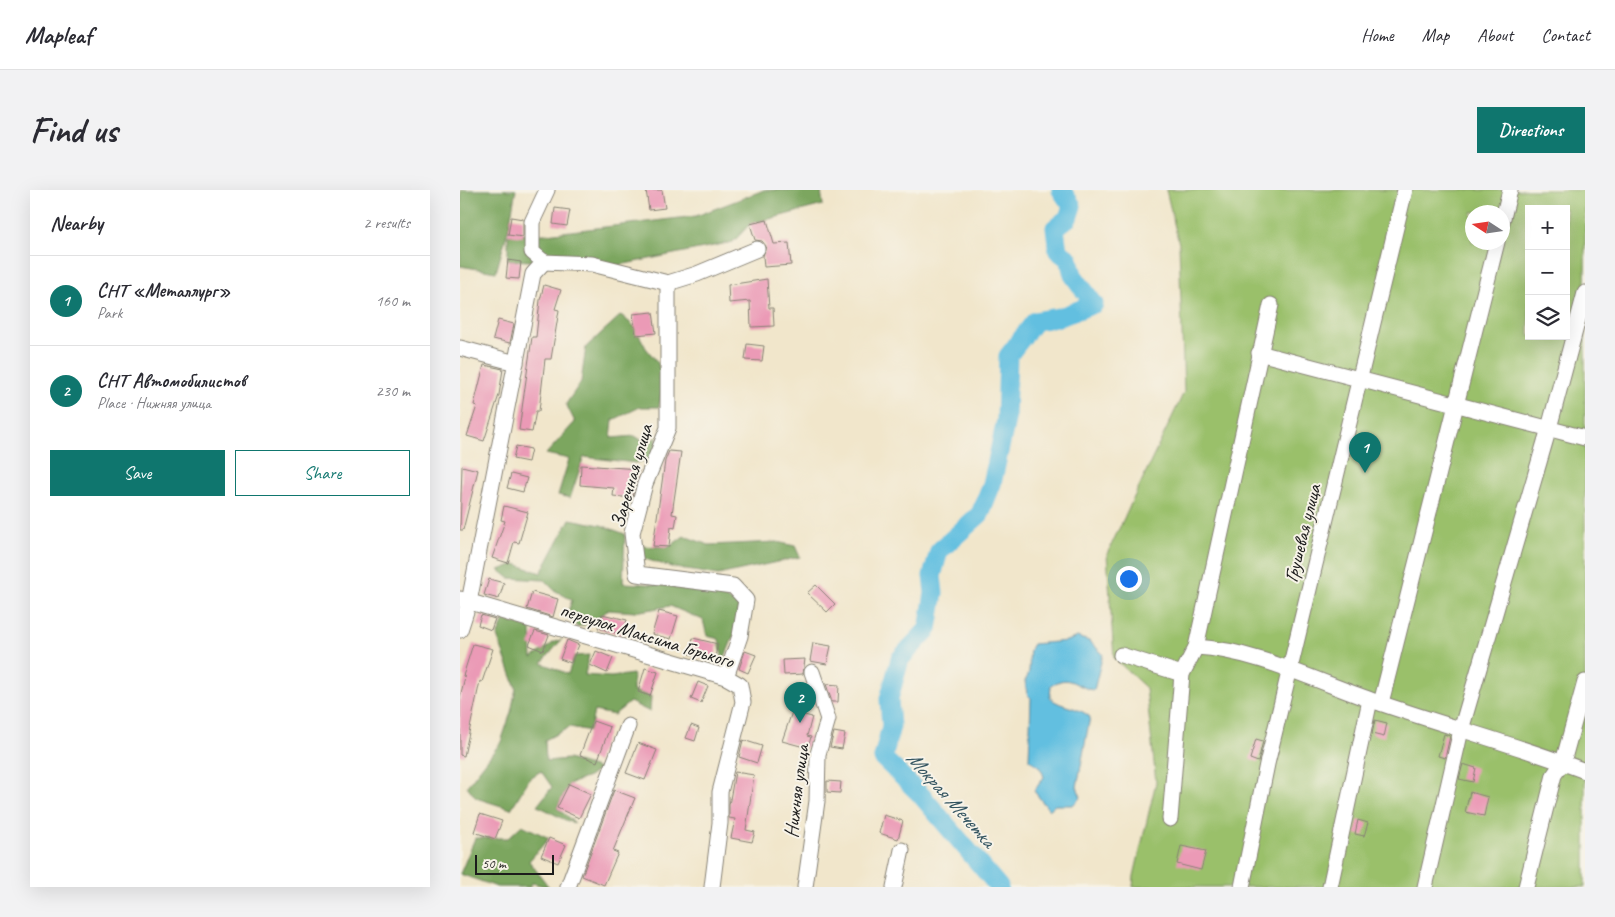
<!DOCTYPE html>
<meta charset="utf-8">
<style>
:root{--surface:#fff;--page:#f2f2f3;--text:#2b2b33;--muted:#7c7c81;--line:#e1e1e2;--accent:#0f766e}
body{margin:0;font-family:Caveat,sans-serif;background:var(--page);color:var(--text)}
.controls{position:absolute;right:15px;top:15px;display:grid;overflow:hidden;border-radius:0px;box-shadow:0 5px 20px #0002}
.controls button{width:45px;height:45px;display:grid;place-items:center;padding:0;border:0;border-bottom:1px solid var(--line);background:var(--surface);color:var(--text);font:25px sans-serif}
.compass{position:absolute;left:1005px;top:15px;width:45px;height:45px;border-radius:50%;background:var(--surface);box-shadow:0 5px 20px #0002;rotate:282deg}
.scale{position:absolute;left:15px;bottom:12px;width:79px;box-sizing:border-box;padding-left:5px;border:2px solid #1c1c1c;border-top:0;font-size:14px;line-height:18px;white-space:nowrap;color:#1c1c1c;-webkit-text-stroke:4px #f7f3e8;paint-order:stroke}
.you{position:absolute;left:668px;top:388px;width:18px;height:18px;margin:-12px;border:4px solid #fff;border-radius:50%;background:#1a73e8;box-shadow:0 0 0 8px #1a73e833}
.badge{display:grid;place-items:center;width:32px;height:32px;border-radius:50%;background:var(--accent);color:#fff;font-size:16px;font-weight:700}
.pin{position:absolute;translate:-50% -41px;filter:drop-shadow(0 1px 2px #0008)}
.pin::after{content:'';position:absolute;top:26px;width:18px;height:15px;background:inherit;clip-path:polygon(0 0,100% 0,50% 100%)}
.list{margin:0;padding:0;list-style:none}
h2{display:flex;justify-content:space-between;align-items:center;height:65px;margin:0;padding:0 20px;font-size:21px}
h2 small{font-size:16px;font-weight:400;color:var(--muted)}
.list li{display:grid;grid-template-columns:32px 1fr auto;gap:15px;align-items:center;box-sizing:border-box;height:90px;padding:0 20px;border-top:1px solid var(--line)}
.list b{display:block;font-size:19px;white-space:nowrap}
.list p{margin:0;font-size:16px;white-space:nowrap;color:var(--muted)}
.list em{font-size:16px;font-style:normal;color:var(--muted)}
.actions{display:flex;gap:10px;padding:15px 20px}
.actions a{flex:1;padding:11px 0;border:1px solid var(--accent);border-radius:0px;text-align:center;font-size:18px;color:var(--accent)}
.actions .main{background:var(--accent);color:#fff}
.icon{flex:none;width:28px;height:28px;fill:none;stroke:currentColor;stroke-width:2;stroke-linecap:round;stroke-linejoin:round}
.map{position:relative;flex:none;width:1125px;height:697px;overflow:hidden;border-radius:0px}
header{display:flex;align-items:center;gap:30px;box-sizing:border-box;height:70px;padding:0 25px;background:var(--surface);border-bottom:1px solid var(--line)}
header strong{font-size:24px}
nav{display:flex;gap:28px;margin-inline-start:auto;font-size:18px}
.intro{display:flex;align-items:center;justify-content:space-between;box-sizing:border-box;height:120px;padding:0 30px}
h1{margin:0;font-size:35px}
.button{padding:12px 22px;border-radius:0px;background:var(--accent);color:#fff;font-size:18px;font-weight:700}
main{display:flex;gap:30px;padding:0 30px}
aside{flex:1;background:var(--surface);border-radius:0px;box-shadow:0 5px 20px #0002}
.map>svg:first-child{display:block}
.green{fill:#9ac06b;stroke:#5b6e44;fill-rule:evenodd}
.forest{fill:#7ba65f;stroke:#4c613e}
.water{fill:#62bfe0;stroke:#3f6e7e}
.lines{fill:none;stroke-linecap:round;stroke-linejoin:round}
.river{stroke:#62bfe0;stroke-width:19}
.building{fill:#eb9ab6}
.minor-casing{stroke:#868174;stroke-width:17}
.minor{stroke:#fff;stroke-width:15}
.labels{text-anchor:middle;stroke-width:4;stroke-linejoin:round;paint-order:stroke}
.street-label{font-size:20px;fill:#1c1c1c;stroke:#f7f3e8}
.water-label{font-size:21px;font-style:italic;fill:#345561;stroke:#f7f3e8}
</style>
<header>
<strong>Mapleaf</strong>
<nav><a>Home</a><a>Map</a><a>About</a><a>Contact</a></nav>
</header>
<div class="intro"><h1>Find us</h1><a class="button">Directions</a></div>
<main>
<aside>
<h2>Nearby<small>2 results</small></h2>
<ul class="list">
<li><span class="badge">1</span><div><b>СНТ «Металлург»</b><p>Park</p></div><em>160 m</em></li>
<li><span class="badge">2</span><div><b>СНТ Автомобилистов</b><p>Place · Нижняя улица</p></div><em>230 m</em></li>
</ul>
<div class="actions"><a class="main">Save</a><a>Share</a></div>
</aside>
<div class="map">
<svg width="1125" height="697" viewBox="0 0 1125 697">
<rect width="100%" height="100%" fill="#f7f3e8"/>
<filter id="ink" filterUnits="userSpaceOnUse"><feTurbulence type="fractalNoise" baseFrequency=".02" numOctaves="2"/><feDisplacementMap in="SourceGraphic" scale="10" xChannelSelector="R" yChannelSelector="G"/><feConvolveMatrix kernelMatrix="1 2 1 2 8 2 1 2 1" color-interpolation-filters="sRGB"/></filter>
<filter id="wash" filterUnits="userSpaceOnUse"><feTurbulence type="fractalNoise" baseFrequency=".0096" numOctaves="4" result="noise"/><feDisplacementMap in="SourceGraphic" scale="20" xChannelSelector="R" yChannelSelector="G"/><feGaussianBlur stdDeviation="1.12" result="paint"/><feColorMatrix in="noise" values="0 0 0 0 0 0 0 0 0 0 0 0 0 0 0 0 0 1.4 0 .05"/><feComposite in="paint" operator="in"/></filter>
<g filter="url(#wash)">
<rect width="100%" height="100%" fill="#f1e6cb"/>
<path class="green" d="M 706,0 L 1125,0 L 1125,697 L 673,697 L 674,686 L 696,592 L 686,498 L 654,468 L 647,364 L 724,202 L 719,54 ZM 1069,19 L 1106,19 L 1106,146 L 1069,146 ZM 1012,22 L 1042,22 L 1042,52 L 1012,52 Z"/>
<g class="forest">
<polygon points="1,0 56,0 49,37 36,82 0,76"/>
<polygon points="304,0 361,0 363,15 290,34 273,52 160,75 48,70 48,45 86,44 236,26"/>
<polygon points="161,125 175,137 186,158 198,173 203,195 199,217 180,217 153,230 151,248 175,246 186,253 197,247 196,267 176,273 124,267 110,308 98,305 109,269 86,264 115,232 106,214 121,192 126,157"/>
<path d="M 110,329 L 141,335 L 165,344 L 163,393 C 201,395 245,394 279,415 L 274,445 L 263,472 L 259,449 L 247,446 L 243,430 L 210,416 L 175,422 L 148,420 L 133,432 L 117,437 L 107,424 L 112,410 L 94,400 L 84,390 L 49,388 L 39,380 L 55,374 L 81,383 Z"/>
<polygon points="224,346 249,355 317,352 335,356 340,367 258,385 215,378 185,369 179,356 209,357"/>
<path d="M 44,430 L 71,439 L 72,468 L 93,453 L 102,449 L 82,473 L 108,484 L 114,466 L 129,465 L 125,485 L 151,487 L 173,484 L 173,501 L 191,506 L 190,522 L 170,512 L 154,525 L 134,521 L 130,541 L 110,537 L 85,550 L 86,571 L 108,569 L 140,579 L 129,587 L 109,594 L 97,618 L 115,633 C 101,630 91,621 77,616 L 92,597 L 81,581 L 70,588 L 51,619 L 16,608 L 7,596 L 41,552 L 51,522 L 56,498 L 37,446 Z"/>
<polygon points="62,635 89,648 69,671 89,697 72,693 70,697 37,697 0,684 15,648 48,648"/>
</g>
<path class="water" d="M 617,447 L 629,451 L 643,464 L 634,500 C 616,498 609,482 591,496 L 590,508 C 602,518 618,516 630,527 L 617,597 L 621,607 L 613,615 L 595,615 L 589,620 L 574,601 L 584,587 C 581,577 577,574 569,570 L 571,508 L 567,504 L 565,491 C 574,479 565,463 573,454 L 607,451 Z"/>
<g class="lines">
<polyline class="river" points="539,697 461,605 423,568 431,536 429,509 440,469 468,439 474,403 472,386 479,361 520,324 532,294 546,230 548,166 575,131 600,127 634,114 613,85 609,69 598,61 595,38 608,28 612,16 601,0"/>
</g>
<g id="blocks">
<g class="building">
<polygon points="186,0 202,0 205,18 189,20"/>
<polygon points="95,18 110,20 107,36 93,34"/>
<polygon points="51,27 63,29 63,47 48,45"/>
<polygon points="307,30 314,54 329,53 331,75 304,77 303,66 306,56 302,51 295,50 290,34"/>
<polygon points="48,70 61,72 59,89 46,88"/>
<polygon points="307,89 309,118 313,118 314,136 291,137 290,111 269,113 268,95"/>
<polygon points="84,95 101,100 95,119 99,120 91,169 85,169 79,221 76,221 72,242 59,240 72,147 76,147 80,110"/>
<polygon points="193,122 196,143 176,145 173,124"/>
<polygon points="38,130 54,134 50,153 33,149"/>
<polygon points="287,154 304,156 302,171 285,170"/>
<polygon points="24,175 43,179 39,205 24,251 7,246 17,216 14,215"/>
<polygon points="56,256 71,259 68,272 53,269"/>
<polygon points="209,261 221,262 212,324 217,325 215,338 211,337 209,357 193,356 205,271"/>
<polygon points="121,275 179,279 172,308 153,306 154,298 120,295"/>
<polygon points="2,276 18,280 3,340 0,340"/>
<polygon points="51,284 67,288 63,302 47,298"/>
<polygon points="44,316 68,322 59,353 54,352 48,373 32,368 45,331 41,330"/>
<polygon points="29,389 44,393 39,409 24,405"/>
<polygon points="356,395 375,414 367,422 347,403"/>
<polygon points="72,402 98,409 93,427 67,419"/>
<polygon points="199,421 218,426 211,449 192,444"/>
<polygon points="142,424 167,430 163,445 138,438"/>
<polygon points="21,425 35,429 31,440 18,435"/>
<polygon points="75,441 89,445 83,461 69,455"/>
<polygon points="233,448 258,454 254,471 229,464"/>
<polygon points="107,450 119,455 111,473 100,469"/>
<polygon points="353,453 371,456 367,474 350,471"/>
<polygon points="13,454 33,459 22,492 20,491 4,566 0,565 0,507 5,487 3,486"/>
<polygon points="136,461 153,468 147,483 130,475"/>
<polygon points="285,461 296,465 288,483 279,479"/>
<polygon points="345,469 343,484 324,485 323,470"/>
<polygon points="185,478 198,482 190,506 178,502"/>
<polygon points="238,492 248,496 241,513 231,509"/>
<polygon points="366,494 379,495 378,512 372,512"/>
<polygon points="332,522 352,527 347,546 351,547 348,558 322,551"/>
<polygon points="915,530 927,533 924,547 912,544"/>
<polygon points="133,531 150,537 137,572 120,565"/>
<polygon points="231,535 239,538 235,551 226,548"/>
<polygon points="374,542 385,544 382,559 370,557"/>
<polygon points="984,544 990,546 985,568 978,566"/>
<polygon points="796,549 803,551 798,572 790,569"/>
<polygon points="283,550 302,556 297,573 279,567"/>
<polygon points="178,553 197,560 185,590 166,583"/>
<polygon points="1003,574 1016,578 1013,592 999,589"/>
<polygon points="275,582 294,585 286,640 295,642 292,652 271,648 275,629 269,628 269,615"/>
<polygon points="367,591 381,592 380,603 367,602"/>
<polygon points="109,594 131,604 119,628 97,618"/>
<polygon points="154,600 175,608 153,661 158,663 144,695 122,686"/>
<polygon points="1010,602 1028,607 1024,626 1005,622"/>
<polygon points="20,624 42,631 35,649 14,642"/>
<polygon points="424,625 443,631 438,649 419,643"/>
<polygon points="898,630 908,633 904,646 895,644"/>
<polygon points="89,648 106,655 98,673 81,666"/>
<polygon points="721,656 746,661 741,680 717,674"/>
</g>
</g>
</g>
<g filter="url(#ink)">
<use href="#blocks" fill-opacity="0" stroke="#868174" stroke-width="1"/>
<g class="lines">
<defs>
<g id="minor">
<polyline points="1042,32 1050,0"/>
<polyline points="84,72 132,74 208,93 237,84 297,59"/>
<polyline points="208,93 208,238 185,294 172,343 177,384 273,396 286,410 280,446 266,487"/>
<polyline points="0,158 56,173"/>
<polyline points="799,163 1125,248"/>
<polyline points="0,409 266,487 280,495 283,512 260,602 260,633 252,697"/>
<polyline points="0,440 9,412 73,84 84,72 72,62 72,32 87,0"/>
<path d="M 736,457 C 794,460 856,491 911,510 C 982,535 1055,554 1125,581"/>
<polyline points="661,465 722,484"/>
<polyline points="921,513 1037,52"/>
<polyline points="710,629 722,484 736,457 811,115"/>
<polyline points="108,697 168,536"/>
<polyline points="345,697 357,611 358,564 368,529 352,482"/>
<polyline points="434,697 442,660"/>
<polyline points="782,697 807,574 945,0"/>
<polyline points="870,697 910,510"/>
<polyline points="965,697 1001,540 1089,238 1125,103"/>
<polyline points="1066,697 1094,585 1103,572 1125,492"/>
</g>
</defs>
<use href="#minor" class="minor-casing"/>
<use href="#minor" class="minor"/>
</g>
</g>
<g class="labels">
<g class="street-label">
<text transform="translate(171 286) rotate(-74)" y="7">Заречная улица</text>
<text transform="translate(842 343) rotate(-76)" y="7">Грушевая улица</text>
<text transform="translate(187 445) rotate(17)" y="7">переулок Максима Горького</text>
<text transform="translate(336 601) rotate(-83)" y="7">Нижняя улица</text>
</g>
<g class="water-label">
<text transform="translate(491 609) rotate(48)" y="7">Мокрая Мечетка</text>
</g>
</g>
</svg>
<div class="controls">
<button>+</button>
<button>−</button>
<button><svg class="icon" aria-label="layers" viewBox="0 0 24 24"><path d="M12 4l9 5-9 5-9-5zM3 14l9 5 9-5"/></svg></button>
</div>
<svg class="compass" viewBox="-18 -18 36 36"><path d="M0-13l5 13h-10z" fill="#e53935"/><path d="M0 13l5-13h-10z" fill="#7c7c81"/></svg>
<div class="scale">50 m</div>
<div class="you"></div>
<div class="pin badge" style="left:905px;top:283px">1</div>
<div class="pin badge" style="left:340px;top:533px">2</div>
</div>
</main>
